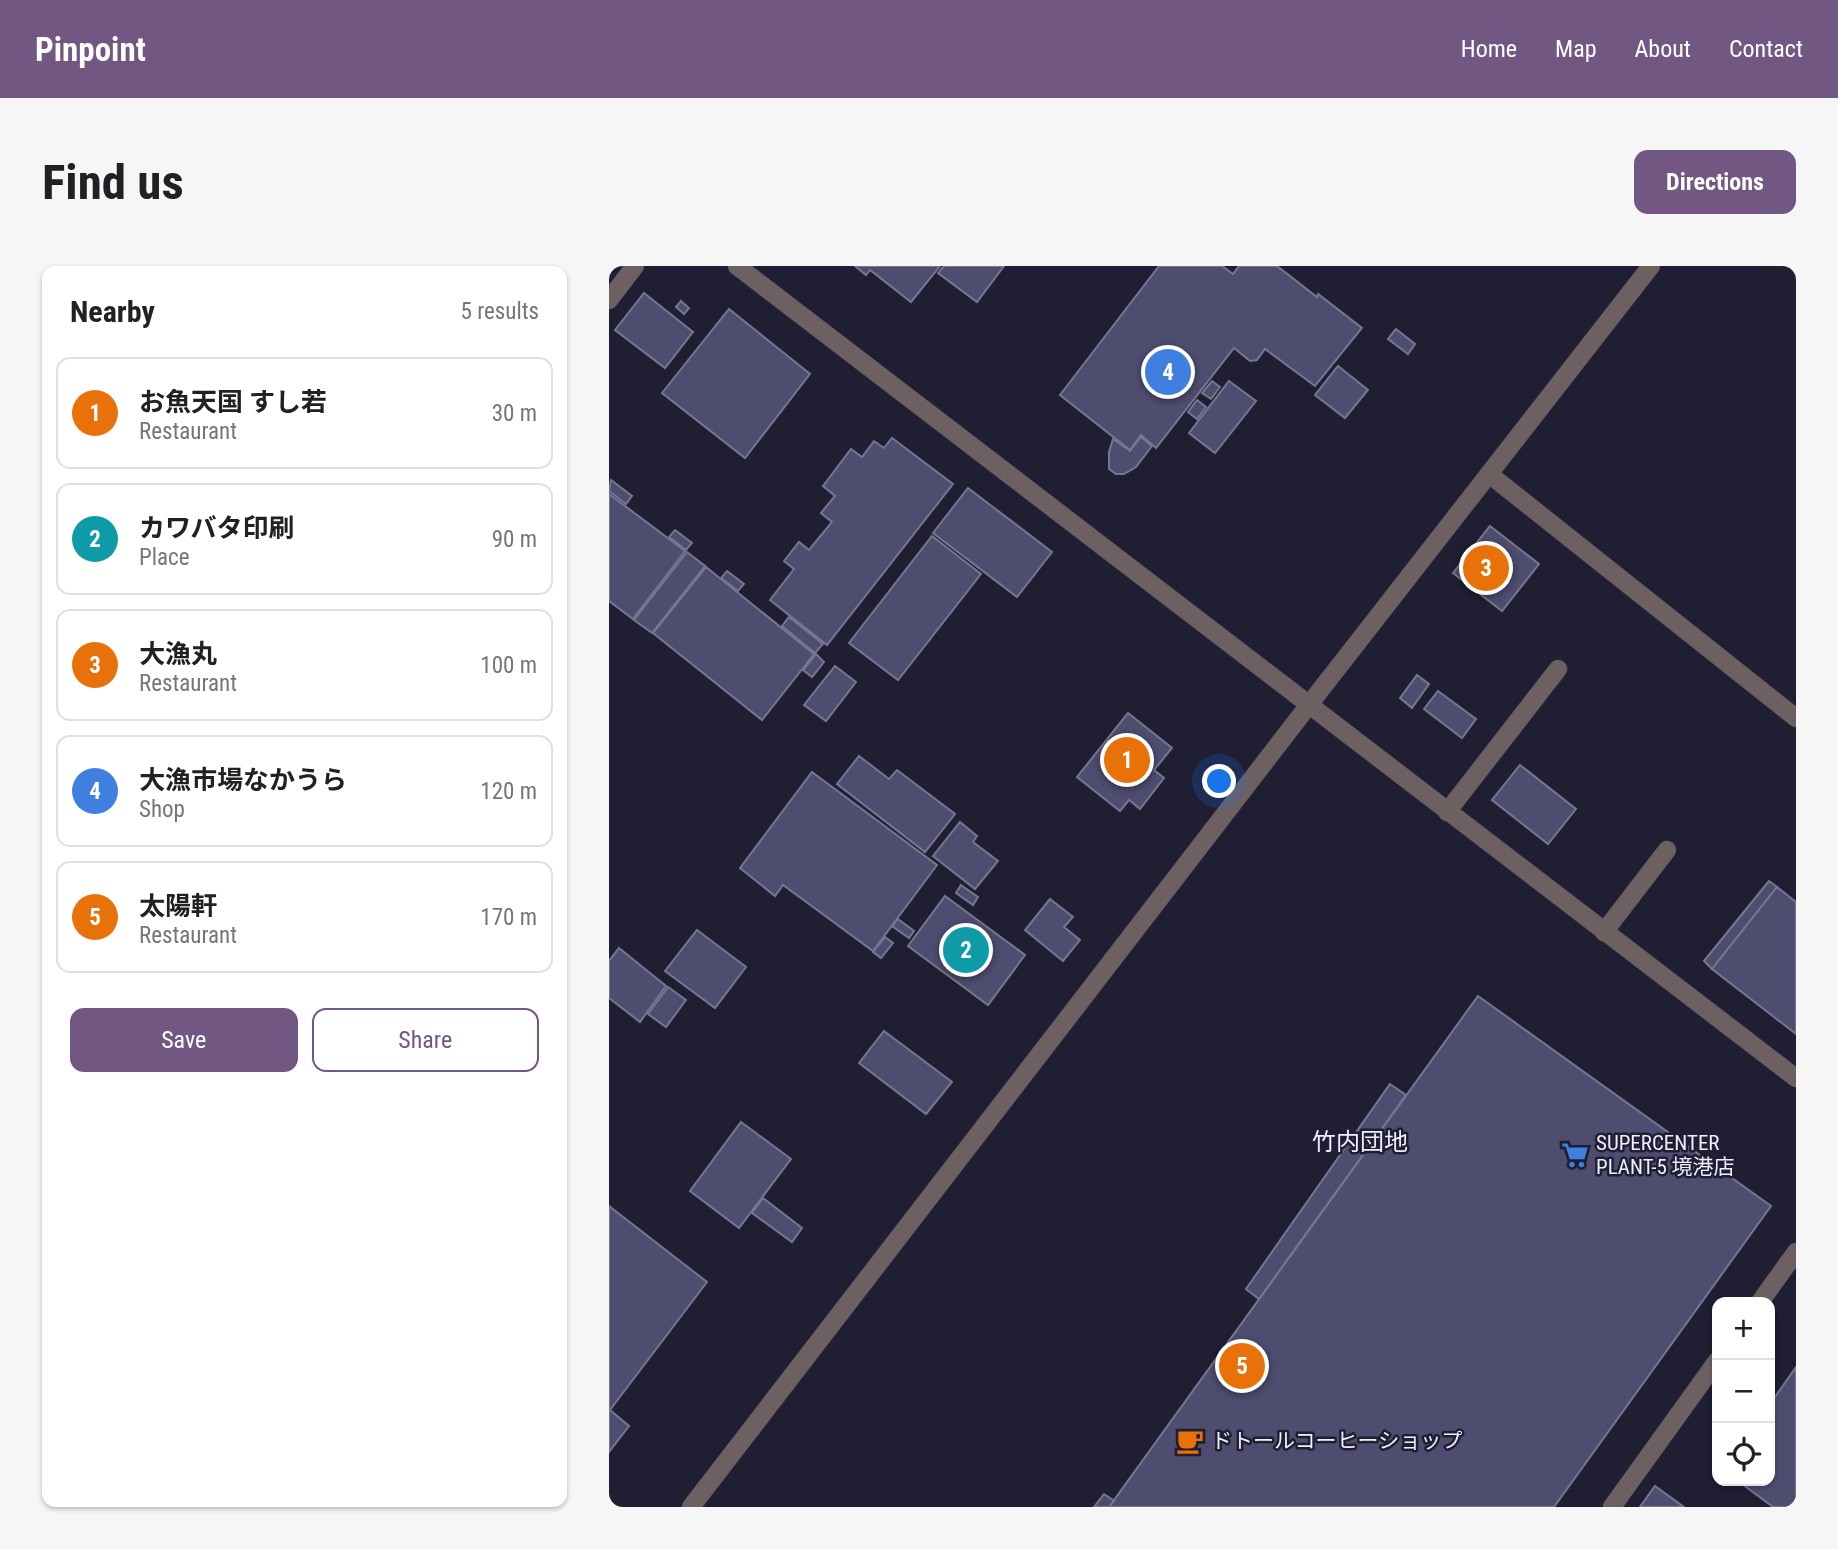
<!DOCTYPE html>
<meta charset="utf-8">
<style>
:root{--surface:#fff;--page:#f6f6f6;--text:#202124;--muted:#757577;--line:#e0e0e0;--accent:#735783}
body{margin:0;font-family:"Roboto Condensed","Noto Sans JP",sans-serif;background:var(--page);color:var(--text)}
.controls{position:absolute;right:21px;bottom:21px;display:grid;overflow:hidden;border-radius:14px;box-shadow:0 2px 5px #0004}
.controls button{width:63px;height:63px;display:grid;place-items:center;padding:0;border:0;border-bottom:2px solid var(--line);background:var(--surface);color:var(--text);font:35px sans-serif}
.you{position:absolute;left:611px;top:516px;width:24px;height:24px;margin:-18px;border:5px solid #fff;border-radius:50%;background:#1a73e8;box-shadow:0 0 0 10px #1a73e833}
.badge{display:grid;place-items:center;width:46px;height:46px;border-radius:50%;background:var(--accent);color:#fff;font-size:23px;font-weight:700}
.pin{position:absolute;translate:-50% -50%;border:4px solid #fff;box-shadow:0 2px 7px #0006}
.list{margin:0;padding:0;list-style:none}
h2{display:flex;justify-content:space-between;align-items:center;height:91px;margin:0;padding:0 28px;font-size:30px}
h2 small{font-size:23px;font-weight:400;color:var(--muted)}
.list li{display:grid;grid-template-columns:46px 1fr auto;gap:21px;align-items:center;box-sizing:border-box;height:112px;margin:0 14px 14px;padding:0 14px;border:2px solid var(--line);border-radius:14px}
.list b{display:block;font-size:26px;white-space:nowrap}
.list p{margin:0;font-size:23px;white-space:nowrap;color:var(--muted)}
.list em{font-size:23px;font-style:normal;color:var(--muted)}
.actions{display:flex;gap:14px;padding:21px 28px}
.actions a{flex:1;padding:16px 0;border:2px solid var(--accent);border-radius:14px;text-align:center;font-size:24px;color:var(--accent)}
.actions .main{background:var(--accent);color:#fff}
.icon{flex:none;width:38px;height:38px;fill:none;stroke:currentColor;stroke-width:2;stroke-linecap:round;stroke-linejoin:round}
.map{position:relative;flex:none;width:1187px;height:1241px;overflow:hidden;border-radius:14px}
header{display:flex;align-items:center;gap:42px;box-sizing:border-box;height:98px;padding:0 35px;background:var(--accent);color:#fff}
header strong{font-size:33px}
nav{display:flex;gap:38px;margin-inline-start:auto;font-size:24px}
.intro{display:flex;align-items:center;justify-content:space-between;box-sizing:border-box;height:168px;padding:0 42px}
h1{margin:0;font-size:49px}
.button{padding:18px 32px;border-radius:14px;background:var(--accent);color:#fff;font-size:24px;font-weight:700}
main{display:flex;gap:42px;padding:0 42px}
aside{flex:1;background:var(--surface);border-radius:14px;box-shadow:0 2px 5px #0004}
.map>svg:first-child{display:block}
.building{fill:#4e4c6f;stroke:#77768f;stroke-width:2}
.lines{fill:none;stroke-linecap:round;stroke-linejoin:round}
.minor-casing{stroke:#3c3b4e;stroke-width:19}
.minor{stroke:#6d6061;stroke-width:18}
.labels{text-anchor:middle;stroke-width:5;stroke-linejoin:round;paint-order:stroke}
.poi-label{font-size:21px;fill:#eeeefc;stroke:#1f1e32;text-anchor:start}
.quarter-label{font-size:24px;fill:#eeeefc;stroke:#1f1e32}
</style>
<header>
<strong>Pinpoint</strong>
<nav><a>Home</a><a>Map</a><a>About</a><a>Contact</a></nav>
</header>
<div class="intro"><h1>Find us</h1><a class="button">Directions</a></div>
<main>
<aside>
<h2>Nearby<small>5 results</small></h2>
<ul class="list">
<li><span class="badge" style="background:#e8710a">1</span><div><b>お魚天国 すし若</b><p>Restaurant</p></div><em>30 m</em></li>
<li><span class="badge" style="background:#0f9aa8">2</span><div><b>カワバタ印刷</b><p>Place</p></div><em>90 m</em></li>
<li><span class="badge" style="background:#e8710a">3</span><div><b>大漁丸</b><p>Restaurant</p></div><em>100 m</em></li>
<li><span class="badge" style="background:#3f7fe0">4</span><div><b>大漁市場なかうら</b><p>Shop</p></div><em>120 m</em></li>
<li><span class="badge" style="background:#e8710a">5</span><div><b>太陽軒</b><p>Restaurant</p></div><em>170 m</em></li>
</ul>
<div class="actions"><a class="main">Save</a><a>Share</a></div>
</aside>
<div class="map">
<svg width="1187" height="1241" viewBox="0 0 1187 1241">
<rect width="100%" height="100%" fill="#1f1e32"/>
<g class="building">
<polygon points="246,0 331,0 302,36 261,4 257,9"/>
<polygon points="335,0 395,0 368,36 329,7"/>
<polygon points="550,0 613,0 624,8 630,0 668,0 708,31 709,28 753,62 706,120 656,83 648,94 641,95 625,82 547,182 532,169 521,184 451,129"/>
<polygon points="35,27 84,66 56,102 6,64"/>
<polygon points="72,35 80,42 75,48 67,41"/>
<polygon points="120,43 201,108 136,192 53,127"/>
<polygon points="787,63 806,78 799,88 779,73"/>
<polygon points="729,100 759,124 736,152 706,129"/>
<polygon points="603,115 611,121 602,133 593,127"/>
<polygon points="620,115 647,135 606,187 580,167"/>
<polygon points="588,134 597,141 588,153 579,146"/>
<polygon points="532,171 543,180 527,201 515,208 507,208 500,203 500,186 504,173 521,185"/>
<polygon points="283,172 344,218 218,379 161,334 185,303 175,295 190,276 200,284 223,256 212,247 226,230 214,220 242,183 253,191 265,175 275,182"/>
<polygon points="2,214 23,230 17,238 0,225"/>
<polygon points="359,222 443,286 408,331 324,267"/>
<polygon points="0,228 76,285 24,353 0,335"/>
<polygon points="881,260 930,298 893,345 844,307"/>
<polygon points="66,264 83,277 77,284 60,271"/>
<polygon points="323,270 372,308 289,414 240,377"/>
<polygon points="78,286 96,300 43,367 25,354"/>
<polygon points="97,301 205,388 153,454 44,367"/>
<polygon points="118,305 135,318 129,325 112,312"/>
<polygon points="180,351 214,378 206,387 173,360"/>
<polygon points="207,388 215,396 203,411 194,404"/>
<polygon points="226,400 247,416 217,455 195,439"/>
<polygon points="808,409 820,418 803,442 791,432"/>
<polygon points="829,425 867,453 853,472 815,443"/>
<polygon points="519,447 563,482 545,504 555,512 531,543 520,534 511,545 468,511"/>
<polygon points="250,490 280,513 288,504 346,548 316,586 228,518"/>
<polygon points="911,499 967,543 939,578 883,534"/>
<polygon points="203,506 328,599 264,685 174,619 166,630 131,602"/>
<polygon points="351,556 368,570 364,576 389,595 366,623 324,590"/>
<polygon points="1160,615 1168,621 1103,703 1095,695"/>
<polygon points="352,619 369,631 364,639 347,627"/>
<polygon points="1168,621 1187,636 1187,768 1103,703"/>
<polygon points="336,630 416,689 379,739 299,680"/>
<polygon points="441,633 464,651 455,661 471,674 454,695 416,664"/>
<polygon points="289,653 305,665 300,672 283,660"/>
<polygon points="88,664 137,701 106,742 56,705"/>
<polygon points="276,671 284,677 272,692 264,686"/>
<polygon points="10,682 57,720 31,756 0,732 0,695"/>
<polygon points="59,721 77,734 57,761 39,748"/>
<polygon points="869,730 1162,940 945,1241 500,1241"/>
<polygon points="275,765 343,816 317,848 250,797"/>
<polygon points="781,818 797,829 650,1033 637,1023"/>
<polygon points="132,856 182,893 130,962 81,925"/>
<polygon points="154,932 193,962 183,976 143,947"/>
<polygon points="0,940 98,1016 1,1144 20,1160 0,1186"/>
<polygon points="1187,1101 1187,1241 1164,1241 1129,1215 1161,1215 1161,1138"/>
<polygon points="1046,1220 1075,1241 1031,1241"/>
<polygon points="495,1228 505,1235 500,1241 485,1241"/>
</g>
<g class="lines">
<defs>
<g id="minor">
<polyline points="128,0 1187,812"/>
<polyline points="0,34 26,0"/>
<polyline points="880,208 1187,452"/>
<polyline points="838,546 949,403"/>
<polyline points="995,666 1058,584"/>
<polyline points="1151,1036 1187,986"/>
<polyline points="82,1241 699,440 1042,0"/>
<polyline points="1003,1241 1108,1095"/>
</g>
</defs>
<use href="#minor" class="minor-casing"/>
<use href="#minor" class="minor"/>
</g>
<defs>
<symbol id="supermarket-bare" viewBox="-9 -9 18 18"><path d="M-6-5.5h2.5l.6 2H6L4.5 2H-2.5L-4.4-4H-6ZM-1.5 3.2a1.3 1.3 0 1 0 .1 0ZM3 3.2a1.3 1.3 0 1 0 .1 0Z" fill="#3f7fe0" stroke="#1f1e32" stroke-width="2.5" paint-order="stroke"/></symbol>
<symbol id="cafe-bare" viewBox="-9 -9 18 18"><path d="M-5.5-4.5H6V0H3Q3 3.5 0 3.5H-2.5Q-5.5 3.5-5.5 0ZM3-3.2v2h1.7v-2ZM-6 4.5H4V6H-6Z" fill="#e8710a" stroke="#1f1e32" stroke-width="2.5" paint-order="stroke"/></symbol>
</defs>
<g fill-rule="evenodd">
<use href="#supermarket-bare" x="947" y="870" width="38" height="38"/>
<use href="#cafe-bare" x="562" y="1156" width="38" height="38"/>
</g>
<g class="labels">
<g class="poi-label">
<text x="987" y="884">SUPERCENTER<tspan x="987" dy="24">PLANT-5 境港店</tspan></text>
<text x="602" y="1182">ドトールコーヒーショップ</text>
</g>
<g class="quarter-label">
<text x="751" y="884">竹内団地</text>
</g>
</g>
</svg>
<div class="controls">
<button>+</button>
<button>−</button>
<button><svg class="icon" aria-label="locate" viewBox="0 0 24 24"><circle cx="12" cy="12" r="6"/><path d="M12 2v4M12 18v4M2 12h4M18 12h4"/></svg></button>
</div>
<div class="you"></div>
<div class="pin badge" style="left:518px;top:494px;background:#e8710a">1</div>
<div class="pin badge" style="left:357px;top:684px;background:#0f9aa8">2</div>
<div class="pin badge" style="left:877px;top:302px;background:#e8710a">3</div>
<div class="pin badge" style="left:559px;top:106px;background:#3f7fe0">4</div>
<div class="pin badge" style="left:633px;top:1100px;background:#e8710a">5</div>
</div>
</main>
